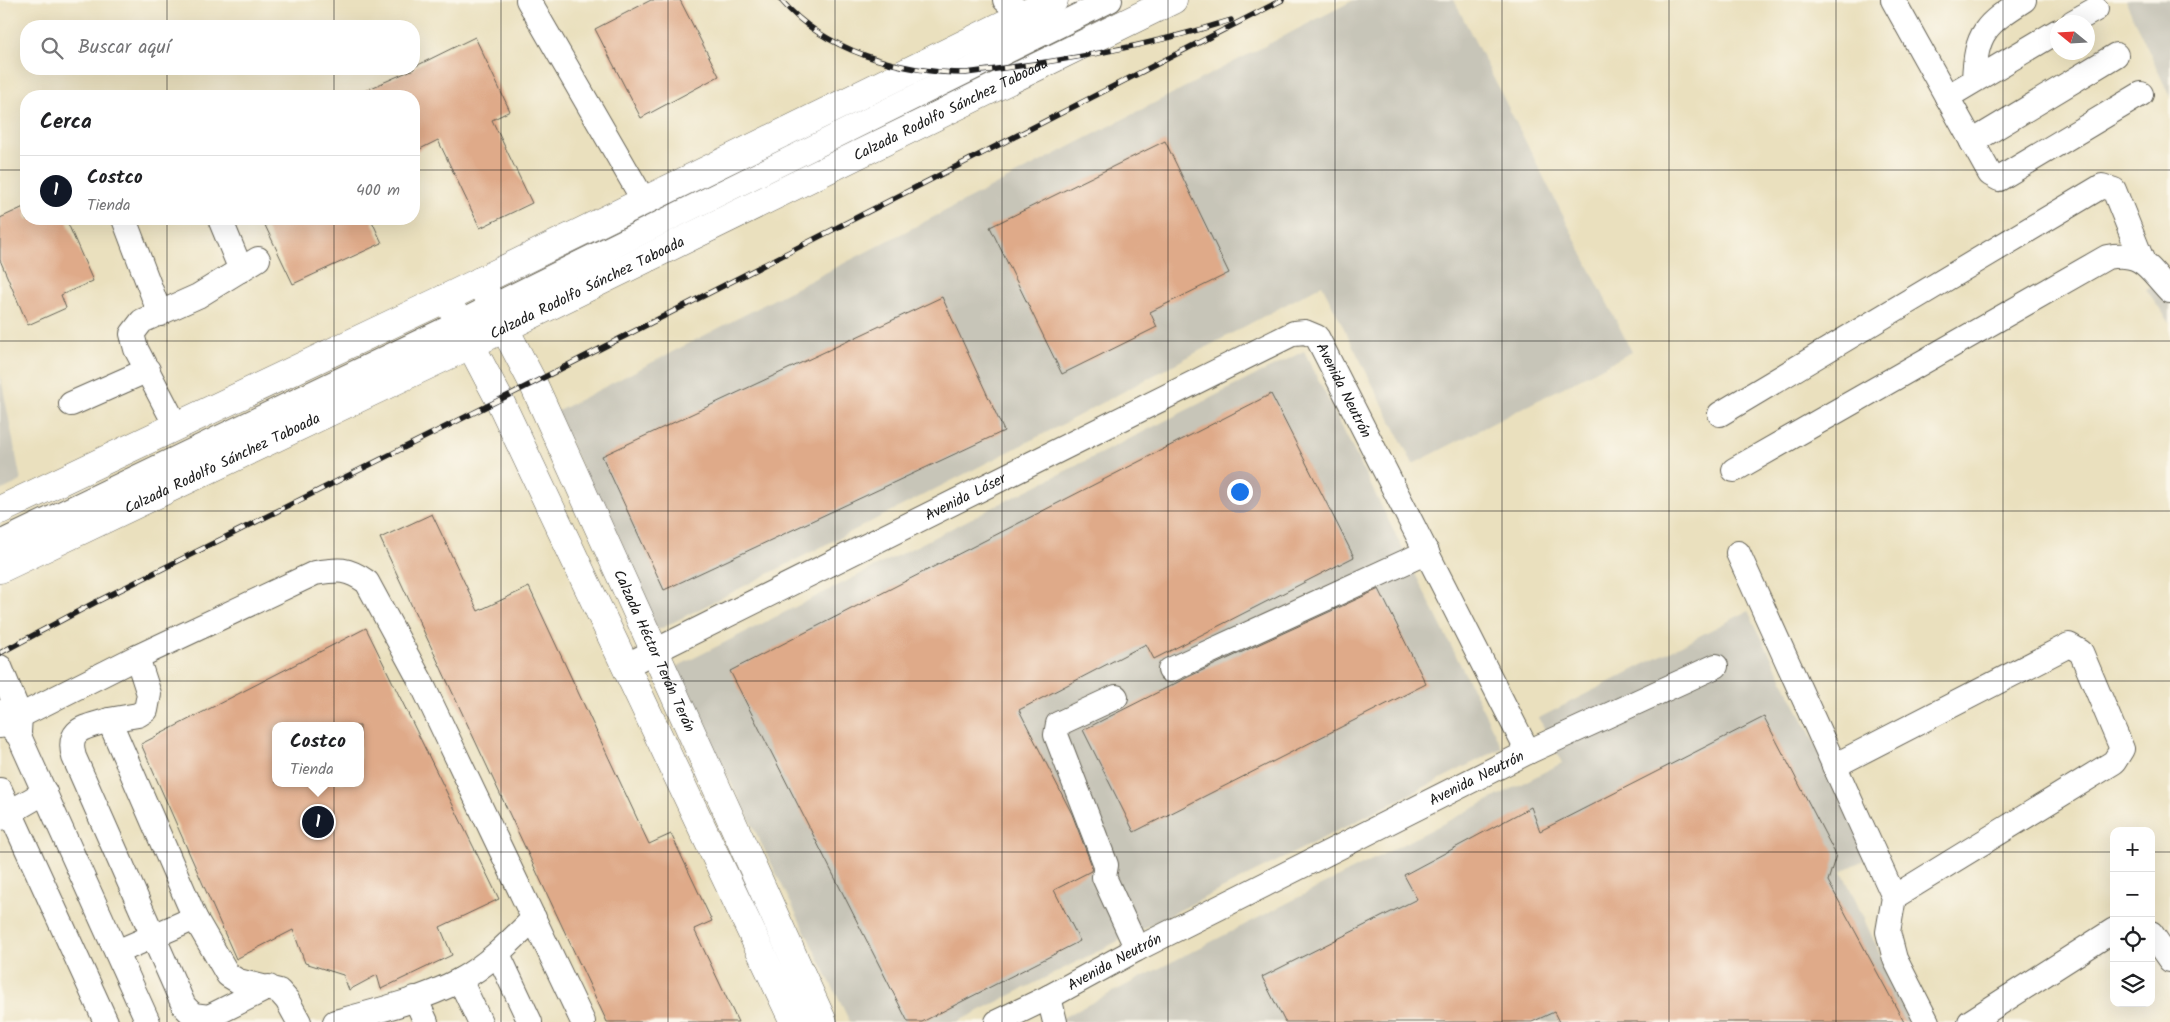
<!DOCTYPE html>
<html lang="es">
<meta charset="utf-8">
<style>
:root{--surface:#fff;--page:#f6f6f6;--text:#202124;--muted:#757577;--line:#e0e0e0;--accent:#111827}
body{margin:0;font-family:Kalam,sans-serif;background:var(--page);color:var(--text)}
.controls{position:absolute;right:15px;bottom:15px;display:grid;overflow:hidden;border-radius:10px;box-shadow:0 5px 20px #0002}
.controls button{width:45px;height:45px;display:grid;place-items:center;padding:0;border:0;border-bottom:1px solid var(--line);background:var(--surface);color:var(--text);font:25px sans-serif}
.compass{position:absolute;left:2050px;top:15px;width:45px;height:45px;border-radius:50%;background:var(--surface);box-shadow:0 5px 20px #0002;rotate:288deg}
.you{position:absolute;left:1239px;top:491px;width:18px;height:18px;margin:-12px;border:4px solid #fff;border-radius:50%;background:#1a73e8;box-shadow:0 0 0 8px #1a73e833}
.badge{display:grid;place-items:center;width:32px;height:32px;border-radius:50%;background:var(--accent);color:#fff;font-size:16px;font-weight:700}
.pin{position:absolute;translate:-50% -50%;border:2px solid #fff;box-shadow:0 1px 5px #0006}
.popup{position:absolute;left:272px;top:722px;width:92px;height:65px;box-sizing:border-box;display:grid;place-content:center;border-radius:10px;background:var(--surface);filter:drop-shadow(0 1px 4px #0005);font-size:16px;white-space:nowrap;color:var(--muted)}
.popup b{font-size:19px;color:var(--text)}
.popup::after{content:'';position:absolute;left:50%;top:100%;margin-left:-10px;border:10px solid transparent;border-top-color:var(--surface)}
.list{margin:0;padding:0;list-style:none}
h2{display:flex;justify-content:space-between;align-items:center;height:65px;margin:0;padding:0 20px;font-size:21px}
h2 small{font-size:16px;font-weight:400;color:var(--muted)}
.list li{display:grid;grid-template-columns:32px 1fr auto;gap:15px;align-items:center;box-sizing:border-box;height:70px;padding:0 20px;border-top:1px solid var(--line)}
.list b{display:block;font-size:19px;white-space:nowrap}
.list p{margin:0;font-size:16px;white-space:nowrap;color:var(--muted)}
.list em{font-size:16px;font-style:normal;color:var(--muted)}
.icon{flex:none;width:28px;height:28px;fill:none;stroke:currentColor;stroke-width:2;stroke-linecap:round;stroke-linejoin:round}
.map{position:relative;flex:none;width:2170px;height:1022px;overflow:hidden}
.search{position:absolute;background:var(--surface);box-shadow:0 5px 20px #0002;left:20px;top:20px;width:400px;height:55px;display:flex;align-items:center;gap:12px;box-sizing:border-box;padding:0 18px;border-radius:20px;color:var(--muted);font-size:19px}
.panel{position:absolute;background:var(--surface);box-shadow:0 5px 20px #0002;left:20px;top:90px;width:400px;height:135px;border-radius:20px}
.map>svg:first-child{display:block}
.industrial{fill:#c7c5b8}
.building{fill:#dfaa89;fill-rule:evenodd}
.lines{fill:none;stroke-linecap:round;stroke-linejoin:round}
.minor-casing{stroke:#646155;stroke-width:26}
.major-casing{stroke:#646155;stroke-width:29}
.minor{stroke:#fff;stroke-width:24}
.major{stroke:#fff;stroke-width:28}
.rail-casing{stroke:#1c1c1c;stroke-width:5.5}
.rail{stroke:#fbf7ec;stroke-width:4;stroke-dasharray:11;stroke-linecap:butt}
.grid{fill:none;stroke:#1c1c1c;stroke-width:1;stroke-opacity:0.55}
.labels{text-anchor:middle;stroke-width:4;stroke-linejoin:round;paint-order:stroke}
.street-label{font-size:15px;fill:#1c1c1c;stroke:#fbf7ec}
</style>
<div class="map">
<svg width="2170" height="1022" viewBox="0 0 2170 1022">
<rect width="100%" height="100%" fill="#fbf7ec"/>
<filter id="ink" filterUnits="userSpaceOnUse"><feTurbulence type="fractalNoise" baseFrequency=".02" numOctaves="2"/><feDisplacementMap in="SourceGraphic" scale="10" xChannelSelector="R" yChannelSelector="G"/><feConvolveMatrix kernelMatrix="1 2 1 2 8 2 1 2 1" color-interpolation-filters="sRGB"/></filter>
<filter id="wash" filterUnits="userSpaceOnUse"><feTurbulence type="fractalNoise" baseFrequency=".0096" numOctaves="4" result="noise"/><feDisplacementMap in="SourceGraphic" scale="20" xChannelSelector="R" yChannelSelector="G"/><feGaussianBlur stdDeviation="1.12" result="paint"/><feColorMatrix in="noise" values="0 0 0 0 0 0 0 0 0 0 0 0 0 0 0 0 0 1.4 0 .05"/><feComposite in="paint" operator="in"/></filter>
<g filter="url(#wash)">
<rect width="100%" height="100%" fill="#eae0be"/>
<g class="industrial">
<polygon points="1354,0 1454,0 1632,352 1413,464 1322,285 1063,424 656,631 556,412"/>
<polygon points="2125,0 2170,0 2170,97"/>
<polygon points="2170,276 2170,323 2146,289"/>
<polygon points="1304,351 1502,748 957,1022 850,1022 674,668"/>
<polygon points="0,373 21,481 0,491"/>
<polygon points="1748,611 1872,856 1842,871 1911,1022 1054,1022 1562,763 1539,718"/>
</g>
<g id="blocks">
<g class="building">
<polygon points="651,0 680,0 719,76 641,118 595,29"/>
<polygon points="475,37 510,111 492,120 532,203 480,228 438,140 414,152 414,96 353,96 414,69 414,67"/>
<polygon points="1165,141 1229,273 1150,312 1157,327 1062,374 990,227"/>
<polygon points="26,206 26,219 66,219 93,281 61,295 66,308 28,325 0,260 0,218"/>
<polygon points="262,219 371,219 382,243 293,284"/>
<polygon points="942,297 1004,431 664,590 602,456"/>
<polygon points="1271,394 1354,557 1154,659 1146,644 1019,710 1072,814 1092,866 1091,871 1054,890 1080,941 922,1022 908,1022 730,671"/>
<polygon points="432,514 478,611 529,587 649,844 671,834 712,921 694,929 738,1022 607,1022 380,538"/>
<polygon points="1379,589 1426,684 1134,832 1083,730 1190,676"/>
<path d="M 366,628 L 499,899 L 440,927 L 452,955 L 381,989 L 377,975 L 349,990 L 343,975 L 305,963 L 293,930 L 236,959 L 141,744 ZM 276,726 L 360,726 L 360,783 L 276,783 Z"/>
<polygon points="1764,717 1836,855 1828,881 1904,1022 1559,1022 1554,1012 1532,1022 1285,1022 1262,977 1417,899 1404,875 1531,807 1540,831"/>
</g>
</g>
</g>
<g filter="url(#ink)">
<use href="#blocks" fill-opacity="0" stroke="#646155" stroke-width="1"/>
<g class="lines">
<defs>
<g id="minor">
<polyline points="528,0 644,201"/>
<polyline points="1005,0 1023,15"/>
<polyline points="1893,0 1990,174 1999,179 2141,94"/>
<polyline points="2073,22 2096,9"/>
<path d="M 1974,80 C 1976,32 1985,25 2024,0"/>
<polyline points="1947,97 2058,31"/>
<polyline points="1972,142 2116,55"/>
<polyline points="124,219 160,314"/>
<polyline points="220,219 241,270"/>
<polyline points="71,404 148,370"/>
<polyline points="1720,414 2102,186 2114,190 2143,262"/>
<polyline points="176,426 136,349 132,334 142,321 198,296 258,259"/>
<path d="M 1734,470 L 2107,257 C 2143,251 2148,268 2170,291"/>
<polyline points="0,543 459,323 1110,0"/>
<polyline points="1738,553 1894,897 1888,932 1895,959 1927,1022"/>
<path id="s1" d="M 625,666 L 1294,333 L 1305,332 L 1317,337 L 1528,752"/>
<polyline points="0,667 20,716 19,732"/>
<polyline points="1170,670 1427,552"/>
<polyline points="1116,697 1058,724 1056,735 1106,865 1104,877 1137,949"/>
<polyline points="0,712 6,723 19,736 148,1022"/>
<polyline points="109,720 138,715 146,710 149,694 137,657"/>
<path d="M 0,726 L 137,657 L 315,573 C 339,569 347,568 367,582 L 420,680 L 583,1022"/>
<polyline points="1834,766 2069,645 2081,652 2122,749 2114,762 1894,897"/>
<polyline points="0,790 106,1022"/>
<polyline points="0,818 45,792"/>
<polyline points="2151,933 2170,960"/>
<polyline points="117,952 195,918"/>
<polyline points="498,954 530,1022"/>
<polyline points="460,980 480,1022"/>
<path d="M 269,987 L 209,1017 L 193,1015 L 184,1006 L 74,757 C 66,727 86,728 109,720 L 195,918 L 228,975 L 238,981 L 279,991 L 287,1000 L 299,1022"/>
<polyline points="1049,997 1055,1022"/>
<polyline points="415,998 426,1022"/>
<path d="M 335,1022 C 377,1011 422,1000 460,980 C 488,965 511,941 534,918"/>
<path id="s2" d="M 997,1022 L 1049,997 L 1137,949 L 1528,752 L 1716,666"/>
<polyline points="1970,1022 2114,930"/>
</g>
<g id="major">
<path id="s3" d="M 480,281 L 533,383 L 823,1022"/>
<polyline points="446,298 499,399 794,1022"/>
<polyline points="0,510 446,298 1054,0"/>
<path id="s4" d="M 0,569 L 470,345 L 1173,0"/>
</g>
</defs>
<use href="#minor" class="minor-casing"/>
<use href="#major" class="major-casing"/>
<use href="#minor" class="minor"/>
<use href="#major" class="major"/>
<defs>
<g id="rail">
<path d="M 781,0 C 824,51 902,73 966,73 C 1056,62 1144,48 1231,20"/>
<polyline points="0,653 94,603 533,383 1282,0"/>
</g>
</defs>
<use href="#rail" class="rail-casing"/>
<use href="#rail" class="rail"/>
</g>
</g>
<path class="grid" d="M 167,0 L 167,26M 334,0 L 334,26M 501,0 L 501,1022M 668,0 L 668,1022M 835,0 L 835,1022M 1002,0 L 1002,1022M 1168,0 L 1168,1022M 1335,0 L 1335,1022M 1502,0 L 1502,1022M 1669,0 L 1669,1022M 1836,0 L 1836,1022M 2003,0 L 2003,1022M 167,69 L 167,96M 334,69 L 334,96M 0,170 L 26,170M 414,170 L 2170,170M 167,219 L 167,1022M 334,219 L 334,1022M 0,341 L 2170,341M 0,511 L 2170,511M 0,681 L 2170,681M 0,852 L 2114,852M 2151,852 L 2170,852"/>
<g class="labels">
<g class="street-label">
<text dy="5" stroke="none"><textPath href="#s4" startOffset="1056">Calzada Rodolfo Sánchez Taboada</textPath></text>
<text dy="5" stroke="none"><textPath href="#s4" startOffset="651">Calzada Rodolfo Sánchez Taboada</textPath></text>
<text dy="5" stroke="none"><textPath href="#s1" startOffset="831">Avenida Neutrón</textPath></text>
<text dy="5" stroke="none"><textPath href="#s4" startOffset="246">Calzada Rodolfo Sánchez Taboada</textPath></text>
<text dy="5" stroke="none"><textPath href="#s1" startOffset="380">Avenida Láser</textPath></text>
<text dy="5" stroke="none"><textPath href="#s3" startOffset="409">Calzada Héctor Terán Terán</textPath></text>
<text dy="5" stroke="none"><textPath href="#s2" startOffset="538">Avenida Neutrón</textPath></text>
<text dy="5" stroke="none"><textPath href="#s2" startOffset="132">Avenida Neutrón</textPath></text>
</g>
</g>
</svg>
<div class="controls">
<button>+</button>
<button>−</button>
<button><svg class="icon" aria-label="locate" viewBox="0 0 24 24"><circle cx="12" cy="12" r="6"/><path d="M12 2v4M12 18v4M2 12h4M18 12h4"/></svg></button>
<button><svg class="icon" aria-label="layers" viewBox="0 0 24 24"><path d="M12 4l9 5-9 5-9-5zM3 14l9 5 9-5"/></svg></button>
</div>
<svg class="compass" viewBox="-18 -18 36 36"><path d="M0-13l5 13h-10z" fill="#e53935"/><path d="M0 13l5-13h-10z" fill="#757577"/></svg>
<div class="you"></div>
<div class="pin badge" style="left:318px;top:822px">1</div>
<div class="popup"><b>Costco</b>Tienda</div>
<div class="search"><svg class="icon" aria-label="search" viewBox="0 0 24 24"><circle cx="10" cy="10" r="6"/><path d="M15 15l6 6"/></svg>Buscar aquí</div>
<section class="panel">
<h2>Cerca<small></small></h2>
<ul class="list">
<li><span class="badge">1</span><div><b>Costco</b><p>Tienda</p></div><em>400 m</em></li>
</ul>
</section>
</div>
